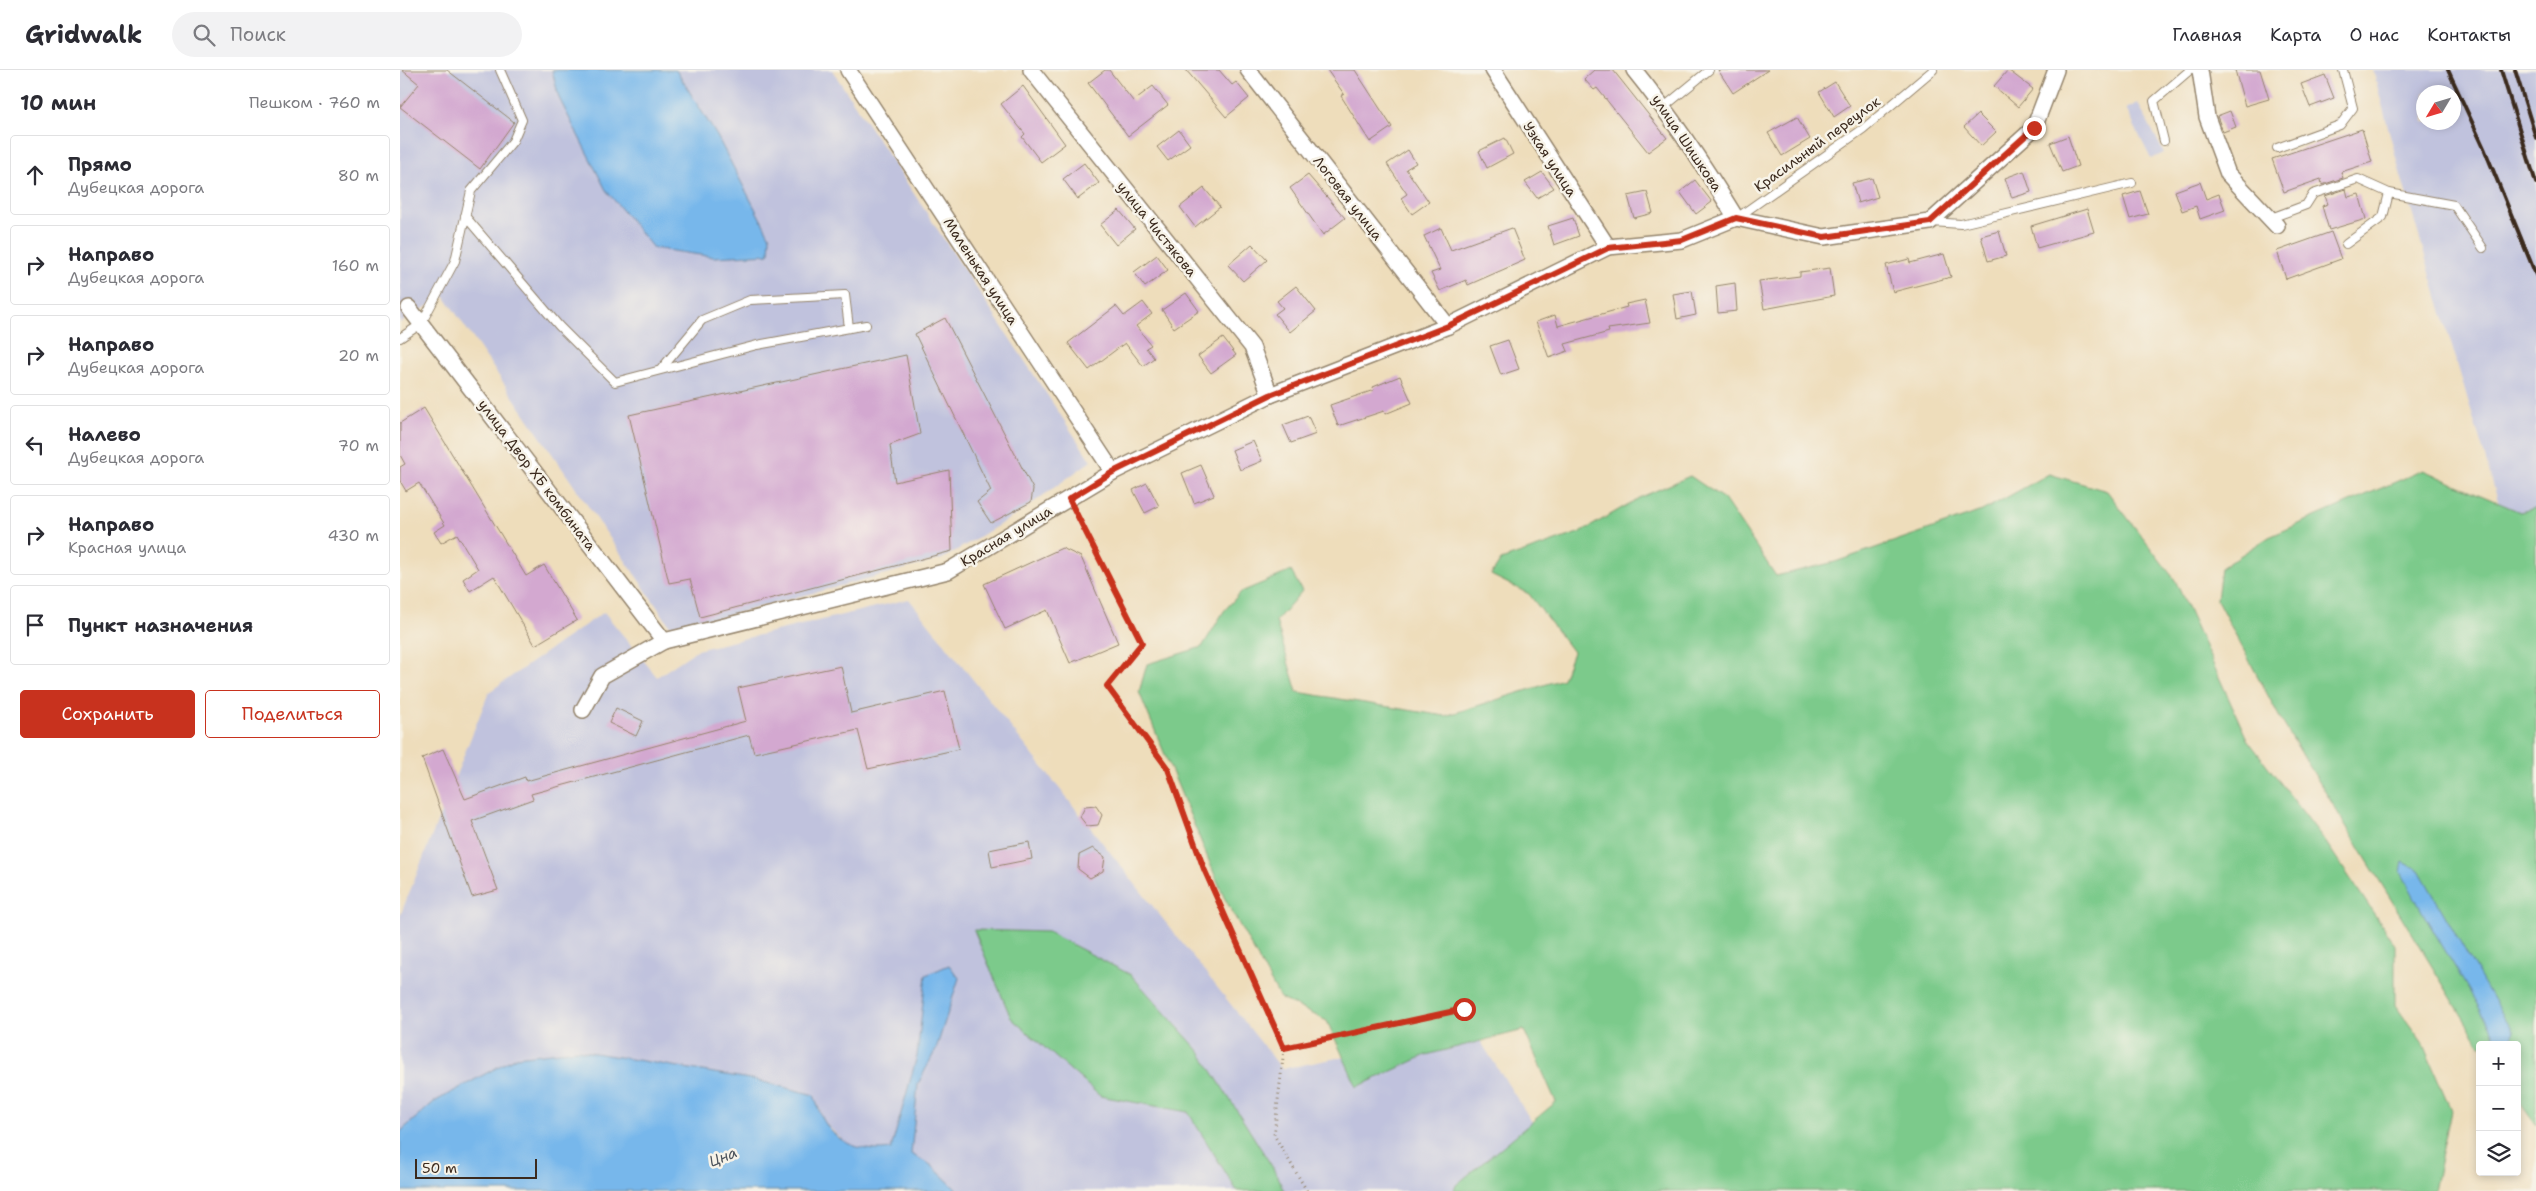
<!DOCTYPE html>
<html lang="ru">
<meta charset="utf-8">
<style>
:root{--surface:#fff;--page:#f2f2f3;--text:#2b2b33;--muted:#7c7c81;--line:#e1e1e2;--accent:#c8321e}
body{margin:0;font-family:"Shantell Sans",sans-serif;background:var(--page);color:var(--text)}
.controls{position:absolute;right:15px;bottom:15px;display:grid;overflow:hidden;border-radius:5px;box-shadow:0 2px 8px #0003}
.controls button{width:45px;height:45px;display:grid;place-items:center;padding:0;border:0;border-bottom:1px solid var(--line);background:var(--surface);color:var(--text);font:25px sans-serif}
.compass{position:absolute;left:2016px;top:15px;width:45px;height:45px;border-radius:50%;background:var(--surface);box-shadow:0 2px 8px #0003;rotate:232deg}
.scale{position:absolute;left:15px;bottom:12px;width:122px;box-sizing:border-box;padding-left:5px;border:2px solid #3b2a1e;border-top:0;font-size:14px;line-height:18px;white-space:nowrap;color:#3b2a1e;-webkit-text-stroke:4px #f7f3e8;paint-order:stroke}
.stop{position:absolute;width:15px;height:15px;margin:-11px;border:4px solid #c8321e;border-radius:50%;background:#fff}
.stop.end{background:#c8321e;border-color:#fff;box-shadow:0 1px 5px #0008}
.list{margin:0;padding:0;list-style:none}
h2{display:flex;justify-content:space-between;align-items:center;height:65px;margin:0;padding:0 20px;font-size:21px}
h2 small{font-size:16px;font-weight:400;color:var(--muted)}
.list li{display:grid;grid-template-columns:32px 1fr auto;gap:15px;align-items:center;box-sizing:border-box;height:80px;margin:0 10px 10px;padding:0 10px;border:1px solid var(--line);border-radius:5px}
.list b{display:block;font-size:19px;white-space:nowrap}
.list p{margin:0;font-size:16px;white-space:nowrap;color:var(--muted)}
.list em{font-size:16px;font-style:normal;color:var(--muted)}
.actions{display:flex;gap:10px;padding:15px 20px}
.actions a{flex:1;padding:11px 0;border:1px solid var(--accent);border-radius:5px;text-align:center;font-size:18px;color:var(--accent)}
.actions .main{background:var(--accent);color:#fff}
.icon{flex:none;width:28px;height:28px;fill:none;stroke:currentColor;stroke-width:2;stroke-linecap:round;stroke-linejoin:round}
.map{position:relative;flex:none;width:2136px;height:1121px;overflow:hidden}
header{display:flex;align-items:center;gap:30px;box-sizing:border-box;height:70px;padding:0 25px;background:var(--surface);border-bottom:1px solid var(--line)}
header strong{font-size:24px}
nav{display:flex;gap:28px;margin-inline-start:auto;font-size:18px}
.search{width:350px;height:45px;background:var(--page);display:flex;align-items:center;gap:12px;box-sizing:border-box;padding:0 18px;border-radius:28px;color:var(--muted);font-size:19px}
main{display:flex}
aside{flex:1;background:var(--surface)}
.map>svg:first-child{display:block}
.industrial{fill:#c0c2dd;fill-rule:evenodd}
.green{fill:#7bca8b;stroke:#5b7a54}
.water{fill:#77b7eb;stroke:#597084}
.building{fill:#d3a8d0}
.lines{fill:none;stroke-linecap:round;stroke-linejoin:round}
.service-casing{stroke:#94846c;stroke-width:10}
.minor-casing{stroke:#94846c;stroke-width:18}
.path{stroke:#94846c;stroke-width:3;stroke-dasharray:1 4;stroke-linecap:butt}
.service{stroke:#fff;stroke-width:8}
.minor{stroke:#fff;stroke-width:15}
.rail{stroke:#3b2a1e;stroke-width:4}
.route{stroke:#c8321e;stroke-width:6}
.labels{text-anchor:middle;stroke-width:5;stroke-linejoin:round;paint-order:stroke}
.street-label{font-size:14px;fill:#3b2a1e;stroke:#f7f3e8}
.water-label{font-size:15px;font-style:italic;fill:#4d545c;stroke:#f7f3e8}
</style>
<header>
<strong>Gridwalk</strong>
<div class="search"><svg class="icon" aria-label="search" viewBox="0 0 24 24"><circle cx="10" cy="10" r="6"/><path d="M15 15l6 6"/></svg>Поиск</div>
<nav><a>Главная</a><a>Карта</a><a>О нас</a><a>Контакты</a></nav>
</header>
<main>
<aside>
<h2>10 мин<small>Пешком · 760 m</small></h2>
<ul class="list">
<li><svg class="icon" aria-label="ahead" viewBox="0 0 24 24"><path d="M12 20V5M6 11l6-6 6 6"/></svg><div><b>Прямо</b><p>Дубецкая дорога</p></div><em>80 m</em></li>
<li><svg class="icon" aria-label="right" viewBox="0 0 24 24"><path d="M7 20v-9h11M14 6l5 5-5 5"/></svg><div><b>Направо</b><p>Дубецкая дорога</p></div><em>160 m</em></li>
<li><svg class="icon" aria-label="right" viewBox="0 0 24 24"><path d="M7 20v-9h11M14 6l5 5-5 5"/></svg><div><b>Направо</b><p>Дубецкая дорога</p></div><em>20 m</em></li>
<li><svg class="icon" aria-label="left" viewBox="0 0 24 24"><path d="M17 20v-9H6M10 6l-5 5 5 5"/></svg><div><b>Налево</b><p>Дубецкая дорога</p></div><em>70 m</em></li>
<li><svg class="icon" aria-label="right" viewBox="0 0 24 24"><path d="M7 20v-9h11M14 6l5 5-5 5"/></svg><div><b>Направо</b><p>Красная улица</p></div><em>430 m</em></li>
<li><svg class="icon" aria-label="arrive" viewBox="0 0 24 24"><path d="M6 21V4h12l-3 4 3 4H6"/></svg><div><b>Пункт назначения</b></div></li>
</ul>
<div class="actions"><a class="main">Сохранить</a><a>Поделиться</a></div>
</aside>
<div class="map">
<svg width="2136" height="1121" viewBox="0 0 2136 1121">
<rect width="100%" height="100%" fill="#f7f3e8"/>
<filter id="ink" filterUnits="userSpaceOnUse"><feTurbulence type="fractalNoise" baseFrequency=".02" numOctaves="2"/><feDisplacementMap in="SourceGraphic" scale="10" xChannelSelector="R" yChannelSelector="G"/><feConvolveMatrix kernelMatrix="1 2 1 2 8 2 1 2 1" color-interpolation-filters="sRGB"/></filter>
<filter id="wash" filterUnits="userSpaceOnUse"><feTurbulence type="fractalNoise" baseFrequency=".0096" numOctaves="4" result="noise"/><feDisplacementMap in="SourceGraphic" scale="20" xChannelSelector="R" yChannelSelector="G"/><feGaussianBlur stdDeviation="1.12" result="paint"/><feColorMatrix in="noise" values="0 0 0 0 0 0 0 0 0 0 0 0 0 0 0 0 0 1.4 0 .05"/><feComposite in="paint" operator="in"/></filter>
<g filter="url(#wash)">
<rect width="100%" height="100%" fill="#edb"/>
<g class="industrial">
<polygon points="0,0 432,0 691,391 619,443 542,489 273,560 44,226 0,253"/>
<path d="M 1973,0 L 2136,0 L 2136,558 L 1999,99 ZM 2024,22 L 2054,22 L 2054,52 L 2024,52 Z"/>
<polygon points="1738,33 1764,83 1751,89 1726,39"/>
<polygon points="509,529 882,999 1074,961 1176,1121 558,1121 531,1095 511,1084 518,1014 536,979 559,908 526,905 517,986 491,1079 474,1082 446,1074 424,1052 414,1025 34,1032 0,1062 0,846 89,622 204,542 257,607 297,580"/>
</g>
<g class="green">
<polygon points="2023,400 2120,442 2136,438 2136,1055 2117,1029 2117,975 2080,975 1880,648 1817,530 1821,498 1869,467"/>
<polygon points="1649,404 1707,421 1775,510 1847,669 1925,771 1995,875 1995,935 2022,972 2051,1040 2034,1121 1054,1121 1056,1115 1156,1032 1124,960 1026,985 957,1017 927,951 880,928 824,827 739,622 747,594 802,577 824,541 841,522 891,501 902,521 876,551 897,622 1045,646 1163,609 1173,582 1129,524 1091,505 1101,490 1181,462 1239,428 1290,406 1324,429 1376,506 1435,492 1582,441"/>
<polygon points="574,860 648,862 731,905 800,982 873,1098 884,1121 837,1121 788,1042 700,1026 611,948"/>
</g>
<g class="water">
<polygon points="152,0 276,0 317,66 370,167 369,184 314,187 253,178 206,120 159,28"/>
<polygon points="2003,792 2019,800 2097,936 2114,961 2110,975 2098,975 2090,956 2024,845 2001,802"/>
<path d="M 549,895 L 559,908 L 536,979 L 518,1014 L 511,1084 L 531,1095 L 558,1121 L 0,1121 L 0,1062 L 34,1032 L 116,987 L 177,980 L 356,1010 L 414,1025 C 417,1033 419,1043 424,1051 C 437,1075 466,1083 491,1079 L 517,986 L 526,905 Z"/>
</g>
<g id="blocks">
<g class="building">
<polygon points="2,0 47,0 114,52 80,99 0,37 19,14"/>
<polygon points="705,0 709,0 733,31 753,16 768,35 728,66 688,13"/>
<polygon points="786,0 819,0 832,15 836,12 849,28 826,47"/>
<polygon points="927,0 955,0 992,57 970,72 941,26 944,24"/>
<polygon points="1194,0 1213,0 1267,68 1248,82 1197,18 1194,20 1184,9"/>
<polygon points="1318,0 1368,0 1333,23"/>
<polygon points="1608,0 1633,19 1618,37 1594,16"/>
<polygon points="1835,0 1860,0 1869,29 1845,36"/>
<polygon points="1925,5 1934,28 1910,37 1901,14"/>
<polygon points="1435,12 1450,36 1434,47 1419,22"/>
<polygon points="623,16 665,74 641,92 622,67 625,64 601,34"/>
<polygon points="1830,41 1836,57 1823,62 1817,46"/>
<polygon points="1578,44 1596,62 1581,76 1564,57"/>
<polygon points="1397,47 1410,69 1382,86 1368,63"/>
<polygon points="1962,59 1972,92 1941,102 1943,108 1922,115 1921,109 1884,122 1872,89"/>
<polygon points="779,60 790,75 768,91 757,77"/>
<polygon points="1668,66 1678,96 1662,102 1650,73"/>
<polygon points="1105,68 1113,84 1087,98 1079,81"/>
<polygon points="1008,80 1016,93 1006,99 1029,132 1012,144 1001,128 1007,124 987,94"/>
<polygon points="684,93 699,113 678,129 663,109"/>
<polygon points="1624,101 1631,122 1612,128 1605,108"/>
<polygon points="1142,102 1154,118 1137,128 1125,112"/>
<polygon points="908,105 945,148 923,165 890,118"/>
<polygon points="1472,108 1478,127 1458,133 1452,113"/>
<polygon points="1295,110 1312,132 1296,144 1280,122"/>
<polygon points="1800,112 1806,129 1819,124 1825,140 1800,149 1796,136 1782,141 1775,121"/>
<polygon points="804,118 820,137 795,157 780,137"/>
<polygon points="1946,119 1948,127 1959,124 1966,149 1929,160 1922,136 1928,134 1925,126"/>
<polygon points="1740,121 1748,144 1730,149 1723,126"/>
<polygon points="1247,122 1253,143 1234,148 1228,126"/>
<polygon points="1687,139 1694,162 1637,178 1631,156"/>
<polygon points="719,140 735,159 716,175 700,155"/>
<polygon points="1173,148 1179,166 1154,175 1148,156"/>
<polygon points="1041,158 1051,180 1112,158 1125,190 1068,215 1066,210 1040,221 1031,203 1040,200 1024,166"/>
<polygon points="1599,161 1606,186 1588,191 1581,166"/>
<polygon points="1931,162 1941,189 1886,209 1877,181"/>
<polygon points="852,174 867,190 843,211 828,195"/>
<polygon points="1544,184 1551,207 1493,222 1486,195 1509,189 1510,193"/>
<polygon points="757,185 768,200 745,217 734,202"/>
<polygon points="1430,198 1434,226 1364,239 1359,211 1400,206 1400,202"/>
<polygon points="1335,213 1337,241 1318,243 1316,216"/>
<polygon points="896,216 916,241 890,262 875,244 883,238 877,231"/>
<polygon points="1292,221 1296,245 1277,249 1273,224"/>
<polygon points="786,223 799,241 774,258 762,240"/>
<polygon points="1245,230 1250,253 1208,259 1209,262 1165,274 1168,281 1149,288 1136,252 1155,245 1158,256 1227,237 1226,234"/>
<polygon points="743,232 752,244 736,256 751,275 746,278 754,288 743,296 725,273 689,300 668,273 716,236 724,246"/>
<polygon points="545,248 633,419 631,432 591,453 577,432 591,421 515,264"/>
<polygon points="823,268 836,285 811,303 798,286"/>
<polygon points="1108,270 1119,299 1101,305 1090,276"/>
<polygon points="506,285 520,364 490,375 495,412 549,400 552,481 300,547 290,509 269,513 229,345"/>
<polygon points="1000,306 1012,333 985,344 984,341 938,356 930,335 974,320 973,317"/>
<polygon points="24,338 126,506 144,495 177,550 135,575 94,506 70,521 63,509 78,499 57,464 41,473 34,462 45,455 19,413 6,421 0,411 0,397 5,394 0,385 0,353"/>
<polygon points="908,346 916,364 891,373 883,355"/>
<polygon points="853,371 862,391 840,400 832,380"/>
<polygon points="801,395 814,425 794,433 782,403"/>
<polygon points="747,413 759,436 745,443 733,420"/>
<polygon points="662,478 681,487 718,573 670,593 647,540 605,559 584,514"/>
<polygon points="441,596 451,643 545,621 559,679 468,699 458,660 354,683 349,665 131,724 133,729 72,751 98,820 72,827 22,688 43,679 65,729 125,707 126,711 346,651 338,618"/>
<polygon points="216,638 243,651 236,666 209,653"/>
<polygon points="696,736 702,745 698,755 687,756 680,747 685,737"/>
<polygon points="629,772 632,789 592,797 589,780"/>
<polygon points="693,778 705,787 703,801 690,808 678,799 679,785"/>
</g>
</g>
</g>
<g filter="url(#ink)">
<use href="#blocks" fill-opacity="0" stroke="#94846c" stroke-width="1"/>
<g class="lines">
<defs>
<g id="service">
<polyline points="1264,37 1309,0"/>
<polyline points="1764,71 1754,31 1790,0"/>
<polyline points="1877,78 1940,55 1953,38 1943,0"/>
<polyline points="65,146 159,256 215,312 357,275 466,255"/>
<polyline points="1338,147 1463,59 1533,0"/>
<polyline points="1871,148 1906,135 1913,124 1958,109 1989,123 2054,135 2083,178"/>
<polyline points="1532,152 1561,154 1732,113"/>
<polyline points="1946,174 1983,147 1989,123"/>
<polyline points="0,268 21,254 55,191 71,121 113,71 122,50 100,0"/>
<polyline points="262,298 302,250 350,230 445,225 449,258"/>
</g>
<g id="minor">
<polyline points="448,0 713,402"/>
<polyline points="631,0 852,277 870,325"/>
<polyline points="848,0 1048,256"/>
<polyline points="1093,0 1208,177"/>
<path d="M 1234,0 C 1272,47 1305,97 1336,148"/>
<polyline points="1800,0 1807,47 1828,104 1877,156"/>
<polyline points="9,238 264,571"/>
<polyline points="183,640 202,606 264,571 548,501 713,402 870,325 1048,256 1208,177 1282,170 1336,148 1424,167 1530,152 1634,58 1656,0"/>
</g>
</defs>
<use href="#service" class="service-casing"/>
<use href="#minor" class="minor-casing"/>
<g class="path">
<polyline points="675,440 742,573 707,616 768,699 804,799 884,979 1064,939"/>
<polyline points="884,979 874,1065 907,1121"/>
</g>
<use href="#service" class="service"/>
<use href="#minor" class="minor"/>
<g class="rail">
<polyline points="2048,0 2084,78 2136,205"/>
<polyline points="2101,0 2136,113"/>
<polyline points="2115,0 2136,68"/>
</g>
</g>
</g>
<g class="lines" filter="url(#ink)">
<polyline class="route" points="1064,939 884,978 804,799 768,699 707,616 742,573 669,429 713,402 870,325 1048,256 1208,178 1282,170 1336,148 1424,167 1530,152 1634,58"/>
</g>
<g class="labels">
<g class="street-label">
<text transform="translate(1287 73) rotate(56)" y="5">улица Шишкова</text>
<text transform="translate(1417 74) rotate(-36)" y="5">Красильный переулок</text>
<text transform="translate(1150 89) rotate(57)" y="5">Узкая улица</text>
<text transform="translate(948 128) rotate(52)" y="5">Логовая улица</text>
<text transform="translate(757 159) rotate(51)" y="5">улица Чистякова</text>
<text transform="translate(581 201) rotate(57)" y="5">Маленькая улица</text>
<text transform="translate(137 405) rotate(53)" y="5">улица Двор ХБ комбината</text>
<text transform="translate(606 466) rotate(-31)" y="5">Красная улица</text>
</g>
<g class="water-label">
<text transform="translate(323 1087) rotate(-22)" y="5">Цна</text>
</g>
</g>
</svg>
<div class="controls">
<button>+</button>
<button>−</button>
<button><svg class="icon" aria-label="layers" viewBox="0 0 24 24"><path d="M12 4l9 5-9 5-9-5zM3 14l9 5 9-5"/></svg></button>
</div>
<svg class="compass" viewBox="-18 -18 36 36"><path d="M0-13l5 13h-10z" fill="#e53935"/><path d="M0 13l5-13h-10z" fill="#7c7c81"/></svg>
<div class="scale">50 m</div>
<div class="stop" style="left:1064px;top:939px"></div>
<div class="stop end" style="left:1634px;top:58px"></div>
</div>
</main>
